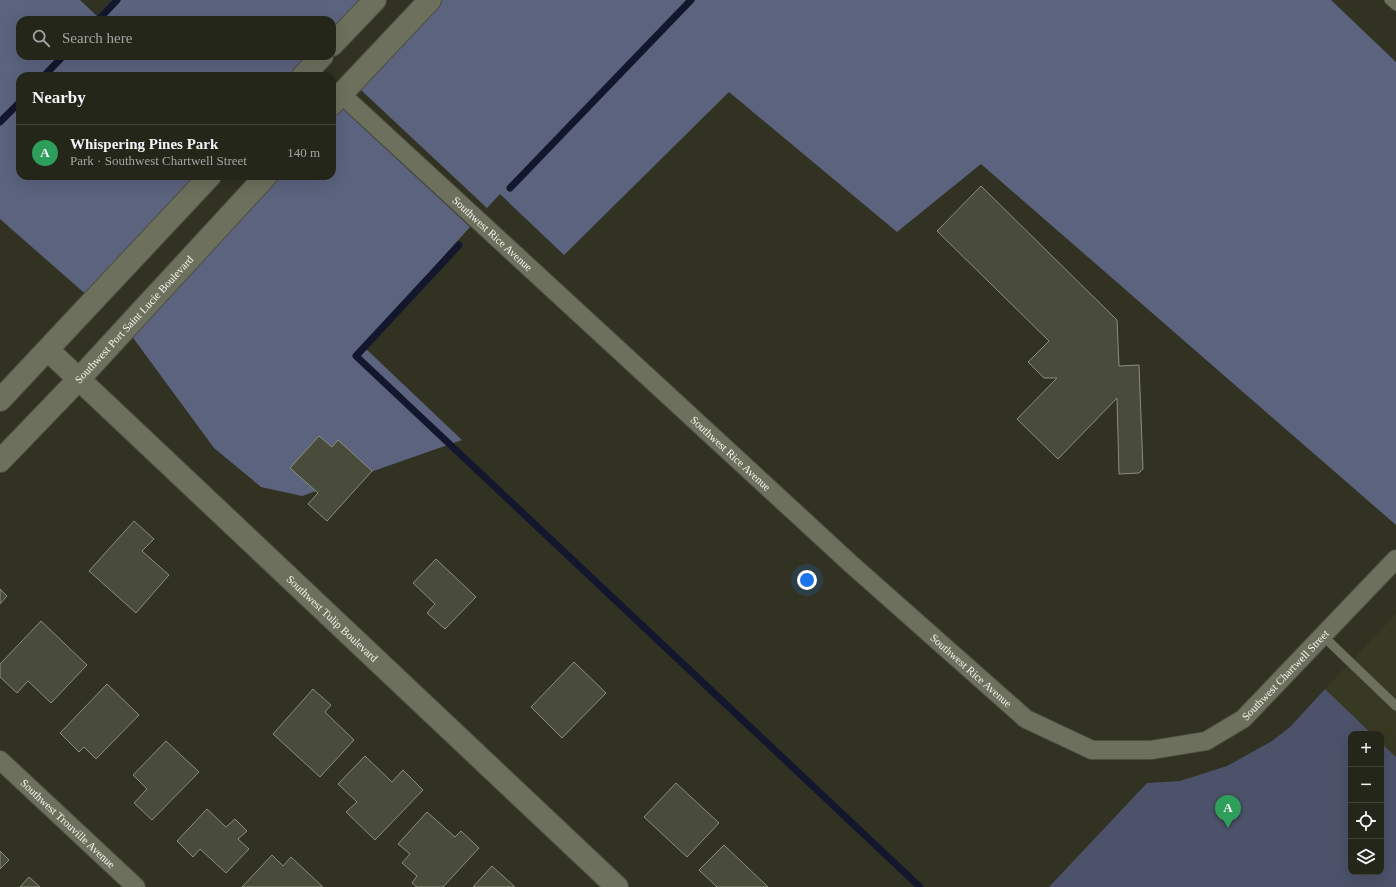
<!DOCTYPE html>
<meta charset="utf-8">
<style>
:root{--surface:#25261a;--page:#313227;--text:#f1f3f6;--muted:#a3a5a2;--line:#424339;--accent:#8bbbb9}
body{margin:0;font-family:"Times New Roman",serif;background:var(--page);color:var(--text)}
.controls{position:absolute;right:12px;bottom:12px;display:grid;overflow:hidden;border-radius:8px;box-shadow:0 4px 16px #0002}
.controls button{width:36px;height:36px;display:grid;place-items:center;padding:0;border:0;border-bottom:1px solid var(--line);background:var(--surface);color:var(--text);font:20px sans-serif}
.you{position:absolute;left:807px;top:580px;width:14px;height:14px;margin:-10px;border:3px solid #fff;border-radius:50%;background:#1a73e8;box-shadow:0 0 0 6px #1a73e833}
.badge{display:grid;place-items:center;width:26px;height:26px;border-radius:50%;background:var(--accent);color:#fff;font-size:13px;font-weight:700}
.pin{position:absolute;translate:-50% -33px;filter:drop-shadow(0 1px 2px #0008)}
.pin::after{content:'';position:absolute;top:21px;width:14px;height:12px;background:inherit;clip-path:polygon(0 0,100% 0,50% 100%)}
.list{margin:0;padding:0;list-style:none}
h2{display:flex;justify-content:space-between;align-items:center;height:52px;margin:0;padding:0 16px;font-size:17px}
h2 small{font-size:13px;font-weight:400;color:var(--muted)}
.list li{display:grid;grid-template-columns:26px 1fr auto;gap:12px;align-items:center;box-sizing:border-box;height:56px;padding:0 16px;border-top:1px solid var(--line)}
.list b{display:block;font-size:15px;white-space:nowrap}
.list p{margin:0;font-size:13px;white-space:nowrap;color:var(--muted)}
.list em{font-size:13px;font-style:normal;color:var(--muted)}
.icon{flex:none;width:22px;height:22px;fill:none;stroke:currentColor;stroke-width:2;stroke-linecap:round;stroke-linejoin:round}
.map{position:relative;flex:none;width:1396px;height:887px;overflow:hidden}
.search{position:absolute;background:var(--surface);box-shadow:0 4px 16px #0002;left:16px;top:16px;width:320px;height:44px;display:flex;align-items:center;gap:10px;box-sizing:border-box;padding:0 14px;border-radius:12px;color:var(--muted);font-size:15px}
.panel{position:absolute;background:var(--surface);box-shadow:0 4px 16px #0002;left:16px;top:72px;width:320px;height:108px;border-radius:12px}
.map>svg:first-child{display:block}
.built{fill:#373922}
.green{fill:#4c5269}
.forest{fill:#5c637e;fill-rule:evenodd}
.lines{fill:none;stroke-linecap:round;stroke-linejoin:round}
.stream{stroke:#12172d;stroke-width:7}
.building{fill:#4a4c3b;stroke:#8c8e7b}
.lane-casing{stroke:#4d4f41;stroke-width:10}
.street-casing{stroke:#4d4f41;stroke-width:20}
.secondary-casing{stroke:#4d4f41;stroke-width:24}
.lane{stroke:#6e705e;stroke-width:9}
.street{stroke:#6e705e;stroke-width:18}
.secondary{stroke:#6e705e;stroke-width:22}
.labels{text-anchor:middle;stroke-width:3.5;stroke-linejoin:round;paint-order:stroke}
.street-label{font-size:11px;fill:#f3f5ea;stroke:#313222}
</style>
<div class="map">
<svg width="1396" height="887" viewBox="0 0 1396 887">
<rect width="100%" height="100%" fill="#313222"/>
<polygon class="built" points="1396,614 1396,757 1381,743 1381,734 1372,734 1325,689"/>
<polygon class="green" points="1325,689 1372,734 1351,734 1351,872 1381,872 1381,743 1396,757 1396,887 1049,887 1147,783 1180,781 1227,766 1272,741 1290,727"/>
<g class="forest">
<path d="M 0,0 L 80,0 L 97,16 L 112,0 L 386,0 L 314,76 L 20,76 L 20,176 L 220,176 L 98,305 L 0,219 ZM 20,20 L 332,20 L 332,56 L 20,56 Z"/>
<polygon points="418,0 1331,0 1396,62 1396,525 981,164 897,232 729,92 564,255 500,194 487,208 346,76"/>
<polygon points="332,99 470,227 363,346 462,440 302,496 261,487 214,448 128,331 116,321 252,176 332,176"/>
</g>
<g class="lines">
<g class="stream">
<polyline points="98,20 117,0"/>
<polyline points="44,76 63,56"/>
<polyline points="0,122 20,102"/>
<polyline points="510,188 691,0"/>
<polyline points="459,245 356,356 920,887"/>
</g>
</g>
<g class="building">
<polygon points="981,186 1117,320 1119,366 1139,365 1143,469 1139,473 1119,474 1117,398 1058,459 1017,419 1057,378 1044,378 1028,362 1049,341 937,231"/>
<polygon points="319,436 332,447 338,440 372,471 327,521 308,504 318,493 290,468"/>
<polygon points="134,521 154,539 142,551 169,575 136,613 89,571"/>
<polygon points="436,559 476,597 445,629 427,613 435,604 413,583"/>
<polygon points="0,589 7,596 0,604"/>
<polygon points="41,621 87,665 51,703 28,681 17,693 0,677 0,664"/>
<polygon points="574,662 606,693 562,738 531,707"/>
<polygon points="107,684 139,715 96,759 84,747 79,752 60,733"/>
<polygon points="313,689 331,705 325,712 354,740 320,777 273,734"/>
<polygon points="166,741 199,772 152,820 134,803 147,789 133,775"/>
<polygon points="365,756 392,782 403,770 423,790 375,840 346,812 357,802 338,784"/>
<polygon points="676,783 719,823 687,857 644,817"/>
<polygon points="207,809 226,827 235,819 247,831 238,839 249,849 226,873 200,849 193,857 177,841"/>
<polygon points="427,812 455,837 461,831 479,848 443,887 417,887 412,883 417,876 402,863 410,854 398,844"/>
<polygon points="724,845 768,887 717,887 699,870"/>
<polygon points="0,851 9,860 0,869"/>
<polygon points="272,855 283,866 291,857 323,887 242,887"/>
<polygon points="492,866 515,887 473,887"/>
<polygon points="29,877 40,887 20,887"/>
</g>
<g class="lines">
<defs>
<g id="lane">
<polyline points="1389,0 1396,6"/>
<polyline points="1323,636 1396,706"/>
</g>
<g id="street">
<path id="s1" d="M 341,94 L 851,564 L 1026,719 L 1092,750 L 1151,750 L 1206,741 L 1243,719 L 1396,559"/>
<path id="s2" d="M 0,760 L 136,887"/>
</g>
<g id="secondary">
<polyline points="332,45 375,0"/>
<polyline points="303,76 322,56"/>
<polyline points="332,104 430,0"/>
<path id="s3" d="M 48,350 L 617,887"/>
<polyline points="0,400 210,176"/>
<path id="s4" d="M 0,461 L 79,379 L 266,176"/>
</g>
</defs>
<use href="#lane" class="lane-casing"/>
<use href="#street" class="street-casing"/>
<use href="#secondary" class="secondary-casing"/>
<use href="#lane" class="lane"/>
<use href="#street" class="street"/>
<use href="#secondary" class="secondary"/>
</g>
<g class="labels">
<g class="street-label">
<text dy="4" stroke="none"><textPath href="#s1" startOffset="206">Southwest Rice Avenue</textPath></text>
<text dy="4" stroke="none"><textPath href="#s4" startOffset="195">Southwest Port Saint Lucie Boulevard</textPath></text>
<text dy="4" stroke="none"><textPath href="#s1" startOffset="530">Southwest Rice Avenue</textPath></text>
<text dy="4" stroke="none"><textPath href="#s3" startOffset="391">Southwest Tulip Boulevard</textPath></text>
<text dy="4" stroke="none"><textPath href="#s1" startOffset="854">Southwest Rice Avenue</textPath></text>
<text dy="4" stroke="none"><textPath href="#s1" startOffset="1219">Southwest Chartwell Street</textPath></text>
<text dy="4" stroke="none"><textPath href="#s2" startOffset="93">Southwest Trouville Avenue</textPath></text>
</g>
</g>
</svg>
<div class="controls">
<button>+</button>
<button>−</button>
<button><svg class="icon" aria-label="locate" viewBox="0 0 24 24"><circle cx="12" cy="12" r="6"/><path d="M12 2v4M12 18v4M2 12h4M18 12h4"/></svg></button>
<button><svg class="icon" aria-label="layers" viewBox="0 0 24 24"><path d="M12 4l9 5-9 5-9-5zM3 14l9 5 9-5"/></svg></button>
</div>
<div class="you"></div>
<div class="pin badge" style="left:1228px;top:828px;background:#2e9e5b">A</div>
<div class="search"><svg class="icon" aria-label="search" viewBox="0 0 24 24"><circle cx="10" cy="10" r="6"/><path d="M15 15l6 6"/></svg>Search here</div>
<section class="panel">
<h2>Nearby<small></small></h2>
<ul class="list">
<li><span class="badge" style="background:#2e9e5b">A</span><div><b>Whispering Pines Park</b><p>Park · Southwest Chartwell Street</p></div><em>140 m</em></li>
</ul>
</section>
</div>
